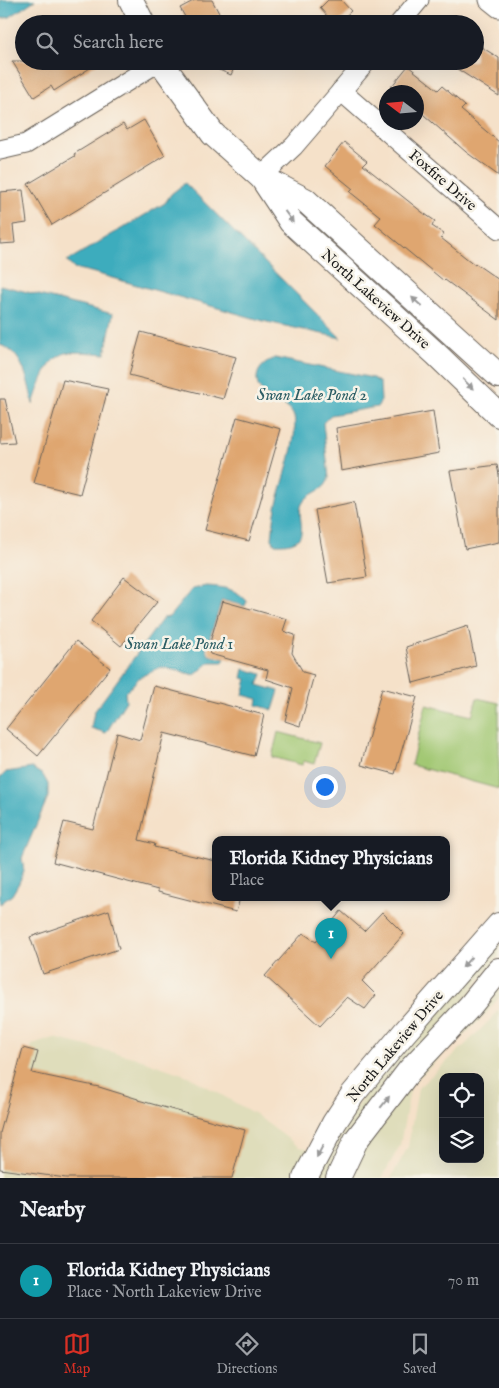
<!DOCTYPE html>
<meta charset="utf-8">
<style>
:root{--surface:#171b24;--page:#242831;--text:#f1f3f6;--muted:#9ea1a6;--line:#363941;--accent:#d93025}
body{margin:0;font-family:"IM FELL English",serif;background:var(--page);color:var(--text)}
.controls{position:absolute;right:15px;bottom:15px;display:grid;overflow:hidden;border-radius:10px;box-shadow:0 5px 20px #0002}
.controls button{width:45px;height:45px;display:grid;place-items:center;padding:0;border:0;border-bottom:1px solid var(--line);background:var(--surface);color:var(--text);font:25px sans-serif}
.compass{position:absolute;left:379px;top:85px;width:45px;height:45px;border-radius:50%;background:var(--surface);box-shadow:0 5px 20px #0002;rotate:286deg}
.you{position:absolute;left:324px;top:786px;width:18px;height:18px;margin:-12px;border:4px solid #fff;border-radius:50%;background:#1a73e8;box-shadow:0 0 0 8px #1a73e833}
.badge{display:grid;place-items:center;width:32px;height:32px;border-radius:50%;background:var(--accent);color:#fff;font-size:16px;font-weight:700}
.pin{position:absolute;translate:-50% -41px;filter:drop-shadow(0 1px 2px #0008)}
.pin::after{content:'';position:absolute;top:26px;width:18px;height:15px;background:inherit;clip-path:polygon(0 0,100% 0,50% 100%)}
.popup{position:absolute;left:212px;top:836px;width:238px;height:65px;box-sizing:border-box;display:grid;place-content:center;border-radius:10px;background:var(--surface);filter:drop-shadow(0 1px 4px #0005);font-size:16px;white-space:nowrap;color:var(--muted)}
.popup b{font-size:19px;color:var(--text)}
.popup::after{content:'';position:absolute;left:50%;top:100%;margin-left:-10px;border:10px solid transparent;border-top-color:var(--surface)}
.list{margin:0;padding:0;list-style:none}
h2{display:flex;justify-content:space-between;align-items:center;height:65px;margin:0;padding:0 20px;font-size:21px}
h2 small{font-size:16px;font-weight:400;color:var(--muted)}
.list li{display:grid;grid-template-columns:32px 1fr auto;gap:15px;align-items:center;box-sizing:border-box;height:75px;padding:0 20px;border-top:1px solid var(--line)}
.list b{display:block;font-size:19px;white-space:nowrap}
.list p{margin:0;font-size:16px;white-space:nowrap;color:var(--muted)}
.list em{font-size:16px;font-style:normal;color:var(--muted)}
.icon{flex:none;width:28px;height:28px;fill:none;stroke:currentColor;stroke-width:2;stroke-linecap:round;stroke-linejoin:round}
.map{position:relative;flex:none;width:499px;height:1178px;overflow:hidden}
.search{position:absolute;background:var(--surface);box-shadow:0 5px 20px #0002;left:15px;right:15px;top:15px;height:55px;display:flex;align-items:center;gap:12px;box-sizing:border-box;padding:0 18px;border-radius:28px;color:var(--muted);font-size:19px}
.sheet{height:140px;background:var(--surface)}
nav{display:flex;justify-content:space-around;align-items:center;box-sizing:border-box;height:70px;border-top:1px solid var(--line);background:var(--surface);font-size:14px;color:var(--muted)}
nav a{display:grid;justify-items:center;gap:2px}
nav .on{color:var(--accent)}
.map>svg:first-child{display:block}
.built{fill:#dfddbb;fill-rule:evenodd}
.green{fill:#a2c873;stroke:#5f7248}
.water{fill:#3eacbd;stroke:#2d646c}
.building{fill:#dfa66f}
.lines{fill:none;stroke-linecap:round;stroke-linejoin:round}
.minor-casing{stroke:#686159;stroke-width:21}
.tertiary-casing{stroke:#686159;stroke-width:26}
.minor{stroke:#fff;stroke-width:19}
.tertiary{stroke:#fff;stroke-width:24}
.oneway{fill:#999}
.labels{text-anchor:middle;stroke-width:5;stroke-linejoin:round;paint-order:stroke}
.street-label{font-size:15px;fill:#1c1c1c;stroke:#f7f3e8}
.water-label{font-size:16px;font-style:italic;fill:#2b5d64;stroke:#f7f3e8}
</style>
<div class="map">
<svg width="499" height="1178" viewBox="0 0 499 1178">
<rect width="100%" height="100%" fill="#f7f3e8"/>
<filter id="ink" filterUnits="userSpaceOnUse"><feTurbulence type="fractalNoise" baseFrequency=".02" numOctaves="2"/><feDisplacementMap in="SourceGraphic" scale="10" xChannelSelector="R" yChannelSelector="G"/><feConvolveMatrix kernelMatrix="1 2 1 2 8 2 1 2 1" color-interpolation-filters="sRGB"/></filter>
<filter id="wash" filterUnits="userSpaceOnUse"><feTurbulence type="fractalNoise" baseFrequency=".0096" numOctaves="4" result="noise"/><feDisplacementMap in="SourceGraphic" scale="20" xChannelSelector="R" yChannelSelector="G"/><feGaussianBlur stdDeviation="1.12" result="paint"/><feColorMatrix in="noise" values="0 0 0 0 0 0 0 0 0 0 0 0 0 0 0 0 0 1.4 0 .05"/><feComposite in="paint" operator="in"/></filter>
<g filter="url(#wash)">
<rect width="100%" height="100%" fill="#f5e1c9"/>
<g class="built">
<polygon points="499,939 499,956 463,1001 328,1178 316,1178 361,1099"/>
<polygon points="499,985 499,997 484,1016 411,1085 400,1145 382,1178 348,1178 364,1145 416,1076"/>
<path d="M 499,1009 L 499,1178 L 391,1178 L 408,1147 L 418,1088 L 466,1044 L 490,1020 ZM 443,1077 L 480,1077 L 480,1159 L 443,1159 Z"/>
<polygon points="54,1038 133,1057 188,1076 255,1114 299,1147 306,1148 309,1151 295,1178 0,1178 0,1158 32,1045"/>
</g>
<g class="green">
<polygon points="477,698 499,703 499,789 411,765 426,705 472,716"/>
<polygon points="278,732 320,743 314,764 304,761 302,765 272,757"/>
</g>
<g class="water">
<polygon points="0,0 35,0 10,17 0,19"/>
<polygon points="185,183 341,338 267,322 91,272 73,268 67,261 165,203 171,194"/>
<path d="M 0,285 L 113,314 L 105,354 C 96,353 73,351 66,353 C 46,359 39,388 33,404 C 28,382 24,353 0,345 Z"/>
<path d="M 275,358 L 373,378 L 380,383 L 381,401 L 377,407 L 331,415 L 323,423 L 329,478 C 325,492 313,490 304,501 C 291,516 320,546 275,544 L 272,539 C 273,528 274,518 276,508 C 281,486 299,437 294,417 C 288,398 255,401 257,377 C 258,367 267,362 275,358 Z"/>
<path d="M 206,586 C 223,587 235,588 247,601 L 245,606 L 222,600 L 206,649 L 209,655 L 225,659 L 223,662 L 210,662 L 195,675 L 161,667 L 140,677 L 125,693 L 126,701 L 106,733 L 91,728 L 94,712 L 163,618 L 169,617 L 192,589 Z"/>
<polygon points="244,669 262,674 258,685 279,691 273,710 257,705 258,699 243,695 247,679 242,678"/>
<polygon points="32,768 43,775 48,784 48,797 22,858 24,871 19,883 12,895 0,904 0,778 6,772"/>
</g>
<g id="blocks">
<g class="building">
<polygon points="195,0 212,0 220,15 205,24 189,24 180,8"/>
<polygon points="328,0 341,0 351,11 337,24 334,24 320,8"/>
<polygon points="475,43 499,58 499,96 445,61 475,61"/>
<polygon points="12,61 101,61 54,91 51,86 34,97"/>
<polygon points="198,61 237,61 231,75"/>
<polygon points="408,66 438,90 442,86 465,106 461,110 499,142 499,176 466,152 416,108 416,92 398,92 391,87"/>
<polygon points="144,120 165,156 52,225 28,184 75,156 74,154 123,124 127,130"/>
<polygon points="344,142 367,161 363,165 422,212 435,221 432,226 444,234 441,238 475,265 476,264 499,280 499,320 445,280 444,281 375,224 381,217 350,192 353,189 325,166"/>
<polygon points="23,190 27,223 13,225 15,243 0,244 0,192"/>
<polygon points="141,332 236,357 223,399 129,375"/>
<polygon points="63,380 108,389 80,494 34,483"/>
<polygon points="0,399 5,399 15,442 0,443"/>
<polygon points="433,411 439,453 341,471 336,428"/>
<polygon points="237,417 281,429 249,541 205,530"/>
<polygon points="497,465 499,475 499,542 465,549 450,471"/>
<polygon points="354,502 367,577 328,583 315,510"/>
<polygon points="124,577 157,602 121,646 91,621"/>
<polygon points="222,601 287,619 283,631 295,635 292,653 303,672 314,675 300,726 285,721 293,688 266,679 268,670 210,654 208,649"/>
<polygon points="468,626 476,666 413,683 406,647"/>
<polygon points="76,641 110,668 38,756 6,729"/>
<polygon points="154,686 264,715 254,756 164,733 139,840 155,844 154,847 216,861 216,898 240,898 236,912 158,892 158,890 53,862 64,822 93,829 117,733 140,740"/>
<polygon points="382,688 417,697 395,774 361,765"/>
<polygon points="109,910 119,949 43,974 30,937"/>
<polygon points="341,911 364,931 382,912 404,934 362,981 376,995 365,1009 347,997 320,1026 265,976 303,933 316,942"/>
<polygon points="23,1048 38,1052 32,1073 99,1087 138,1099 138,1100 245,1130 232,1178 66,1178 0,1169 0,1133"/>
</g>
</g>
</g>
<g filter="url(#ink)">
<use href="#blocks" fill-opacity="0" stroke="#686159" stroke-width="1"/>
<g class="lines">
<defs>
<g id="minor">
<polyline points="489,0 499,8"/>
<polyline points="399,24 419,0"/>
<polyline points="341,91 499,229"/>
<polyline points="0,150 26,144 160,61"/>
<polyline points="261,177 294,146 367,61"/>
</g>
<g id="tertiary">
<polyline points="131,0 143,24"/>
<polyline points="160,61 213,134 261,177 305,200 499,376"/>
<polyline points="264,181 291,222 436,354 499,415"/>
<polyline points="305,1178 334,1123 353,1094 404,1033 499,925"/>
<polyline points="338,1178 356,1140 409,1071 470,1006 499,970"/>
</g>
</defs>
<use href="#minor" class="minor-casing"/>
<use href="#tertiary" class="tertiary-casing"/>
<use href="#minor" class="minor"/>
<use href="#tertiary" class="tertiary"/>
</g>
<defs><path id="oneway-solid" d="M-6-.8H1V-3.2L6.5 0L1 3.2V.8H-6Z" transform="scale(1.25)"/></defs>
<g class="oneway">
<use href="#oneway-solid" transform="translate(289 217) rotate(54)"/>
<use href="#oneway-solid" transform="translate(417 302) rotate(-138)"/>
<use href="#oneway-solid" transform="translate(468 384) rotate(44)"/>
<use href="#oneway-solid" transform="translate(467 962) rotate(131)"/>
<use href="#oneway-solid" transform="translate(385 1102) rotate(-52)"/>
<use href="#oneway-solid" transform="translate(320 1151) rotate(118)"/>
</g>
</g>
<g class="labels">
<g class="street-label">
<text transform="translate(443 180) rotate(41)" y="5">Foxfire Drive</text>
<text transform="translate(376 299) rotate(42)" y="5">North Lakeview Drive</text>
<text transform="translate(395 1046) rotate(-50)" y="5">North Lakeview Drive</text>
</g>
<g class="water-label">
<text x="312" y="400">Swan Lake Pond 2</text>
<text x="179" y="649">Swan Lake Pond 1</text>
</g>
</g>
</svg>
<div class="controls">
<button><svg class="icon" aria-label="locate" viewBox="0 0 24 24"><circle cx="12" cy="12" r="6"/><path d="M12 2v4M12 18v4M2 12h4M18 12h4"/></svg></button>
<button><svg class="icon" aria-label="layers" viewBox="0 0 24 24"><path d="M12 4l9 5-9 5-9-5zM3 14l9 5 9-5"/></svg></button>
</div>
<svg class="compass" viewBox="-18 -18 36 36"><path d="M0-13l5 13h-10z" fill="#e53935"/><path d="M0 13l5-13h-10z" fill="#9ea1a6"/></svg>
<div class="you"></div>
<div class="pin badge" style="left:331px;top:959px;background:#0f9aa8">1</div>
<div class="popup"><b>Florida Kidney Physicians</b>Place</div>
<div class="search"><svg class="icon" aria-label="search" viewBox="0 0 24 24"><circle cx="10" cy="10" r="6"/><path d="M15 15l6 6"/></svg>Search here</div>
</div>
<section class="sheet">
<h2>Nearby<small></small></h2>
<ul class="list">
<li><span class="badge" style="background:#0f9aa8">1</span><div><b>Florida Kidney Physicians</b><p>Place · North Lakeview Drive</p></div><em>70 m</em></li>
</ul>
</section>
<nav>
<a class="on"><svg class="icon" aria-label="map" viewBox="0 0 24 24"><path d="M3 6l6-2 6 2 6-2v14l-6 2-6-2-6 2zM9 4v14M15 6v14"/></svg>Map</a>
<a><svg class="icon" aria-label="directions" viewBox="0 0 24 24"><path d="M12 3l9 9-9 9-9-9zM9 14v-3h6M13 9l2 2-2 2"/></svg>Directions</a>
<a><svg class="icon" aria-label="saved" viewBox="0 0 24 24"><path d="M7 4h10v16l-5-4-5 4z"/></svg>Saved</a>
</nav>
